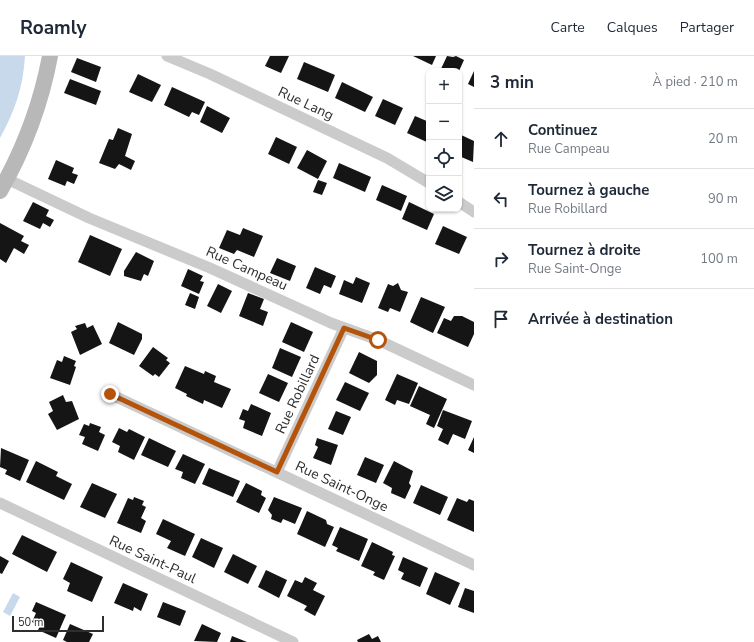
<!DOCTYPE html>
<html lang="fr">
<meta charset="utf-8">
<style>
:root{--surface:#fff;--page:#f6f6f7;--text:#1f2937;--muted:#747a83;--line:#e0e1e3}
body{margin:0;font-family:"Nunito Sans",sans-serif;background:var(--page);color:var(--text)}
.controls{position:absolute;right:12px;top:12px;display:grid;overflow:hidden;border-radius:8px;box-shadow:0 1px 3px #0004}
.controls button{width:36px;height:36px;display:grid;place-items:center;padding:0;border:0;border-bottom:1px solid var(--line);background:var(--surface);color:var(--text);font:20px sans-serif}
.scale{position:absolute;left:12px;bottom:10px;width:92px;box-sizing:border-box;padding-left:4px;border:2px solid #2e2e2e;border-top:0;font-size:11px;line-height:14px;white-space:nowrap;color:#2e2e2e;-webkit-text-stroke:3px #fff;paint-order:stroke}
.stop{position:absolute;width:12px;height:12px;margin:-9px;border:3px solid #b45309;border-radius:50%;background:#fff}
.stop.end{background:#b45309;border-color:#fff;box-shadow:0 1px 4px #0008}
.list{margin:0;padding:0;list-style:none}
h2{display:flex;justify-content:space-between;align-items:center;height:52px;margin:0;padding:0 16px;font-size:17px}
h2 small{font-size:13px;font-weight:400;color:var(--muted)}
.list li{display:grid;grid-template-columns:26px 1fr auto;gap:12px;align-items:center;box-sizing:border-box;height:60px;padding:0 16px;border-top:1px solid var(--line)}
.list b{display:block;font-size:15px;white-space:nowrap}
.list p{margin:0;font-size:13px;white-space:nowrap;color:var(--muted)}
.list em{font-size:13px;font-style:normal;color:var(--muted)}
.icon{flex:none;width:22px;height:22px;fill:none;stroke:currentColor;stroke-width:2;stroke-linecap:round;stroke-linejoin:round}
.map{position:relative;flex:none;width:474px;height:586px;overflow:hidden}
header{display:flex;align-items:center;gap:24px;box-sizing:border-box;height:56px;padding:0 20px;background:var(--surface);border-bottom:1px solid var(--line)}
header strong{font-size:19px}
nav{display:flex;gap:22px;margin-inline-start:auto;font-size:14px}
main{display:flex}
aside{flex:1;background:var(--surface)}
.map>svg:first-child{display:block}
.water{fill:#c8d9eb}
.building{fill:#151515}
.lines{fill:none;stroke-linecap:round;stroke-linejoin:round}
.street{stroke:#cbcbcb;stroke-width:11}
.secondary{stroke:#b8b8b8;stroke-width:16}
.route{stroke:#b45309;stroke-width:5}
.labels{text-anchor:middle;stroke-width:4;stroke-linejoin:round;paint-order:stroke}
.street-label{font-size:14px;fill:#2e2e2e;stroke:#fff}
</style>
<header>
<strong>Roamly</strong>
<nav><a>Carte</a><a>Calques</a><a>Partager</a></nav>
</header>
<main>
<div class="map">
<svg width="474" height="586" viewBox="0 0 474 586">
<rect width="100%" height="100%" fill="#fff"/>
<g class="water">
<path d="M 0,0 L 25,0 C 23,32 15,54 0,82 Z"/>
<polygon points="13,537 20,541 10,560 3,556"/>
</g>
<g class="building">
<polygon points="270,0 289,0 281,17 265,10"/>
<polygon points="413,0 436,0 432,9"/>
<polygon points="447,0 453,1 456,0 464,4 459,15 440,15"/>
<polygon points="77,2 101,11 96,26 71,16"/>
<polygon points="304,6 335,19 328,36 297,23"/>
<polygon points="474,15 474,31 468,28"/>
<polygon points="138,18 161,29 152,46 129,36"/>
<polygon points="70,23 101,35 96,49 64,37"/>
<polygon points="342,26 373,41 365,56 335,42"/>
<polygon points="172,31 205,46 199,59 192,56 189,61 164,49"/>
<polygon points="383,43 403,52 395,69 375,60"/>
<polygon points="207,50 230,62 222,77 200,66"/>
<polygon points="415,60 429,66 429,87 407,77"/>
<polygon points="118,72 132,78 125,100 135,105 131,114 119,108 115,113 99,107 109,83 113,84"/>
<polygon points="459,78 474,85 473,106 459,100"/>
<polygon points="276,81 297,91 289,108 268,98"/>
<polygon points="307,94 327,105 318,123 297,112"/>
<polygon points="56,104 74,112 72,117 78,119 74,128 67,125 65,130 48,123"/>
<polygon points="339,107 371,121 365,136 333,122"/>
<polygon points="318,124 327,127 322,139 313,136"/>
<polygon points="382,129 407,140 401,155 376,144"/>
<polygon points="33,146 49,154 46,160 54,164 50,171 43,167 40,173 23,165"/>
<polygon points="409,146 434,158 427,174 402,163"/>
<polygon points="0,167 24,180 21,185 29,189 24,198 14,192 6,207 0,203"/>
<polygon points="443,170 467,181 459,198 435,188"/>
<polygon points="243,172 263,180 254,201 237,194 234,198 219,192 227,174 240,179"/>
<polygon points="90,179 122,193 110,220 78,206"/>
<polygon points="136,196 154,205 148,220 144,218 141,225 124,220 124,215"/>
<polygon points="277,202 296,210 290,225 270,217"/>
<polygon points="315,211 336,220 331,232 324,229 320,238 306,232"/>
<polygon points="188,213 203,220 200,225 204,226 199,238 181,230"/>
<polygon points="356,221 370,227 362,247 339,238 344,224 353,228"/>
<polygon points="398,227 401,234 408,236 400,256 390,252 388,256 378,252 388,228 393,230"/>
<polygon points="218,228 232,235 221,257 207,250"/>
<polygon points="190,237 199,241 195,253 185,249"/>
<polygon points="248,237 264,243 260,253 268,256 263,270 239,260"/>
<polygon points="421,241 445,251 433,277 410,266"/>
<polygon points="454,260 462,260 474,266 474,278 468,291 437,277 444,262 451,265"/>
<polygon points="118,266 142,278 142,283 134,299 109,287"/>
<polygon points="291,266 313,276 304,296 282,286"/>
<polygon points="85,267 87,272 93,269 102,288 80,299 71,276 77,273 75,270"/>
<polygon points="153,291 168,302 166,304 170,307 159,321 155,318 153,320 139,310"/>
<polygon points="280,292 301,301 292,321 272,312"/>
<polygon points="359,296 377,305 377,319 369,327 349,317"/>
<polygon points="64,300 76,305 74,310 76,311 70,329 50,322 57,304 62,306"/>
<polygon points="185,310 204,318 205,315 216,320 214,326 231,333 222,352 204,344 203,348 186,340 187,338 175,332"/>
<polygon points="268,318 288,327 279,346 259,337"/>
<polygon points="397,318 418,327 409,348 397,344 395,349 385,344"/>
<polygon points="345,326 369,337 360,355 336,344"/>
<polygon points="419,330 447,343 434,372 426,368 430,359 410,350"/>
<polygon points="63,339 66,346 72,345 79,363 57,374 48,358 53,355 49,346"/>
<polygon points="251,348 271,357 262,380 243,372 245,365 239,363 243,353 248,355"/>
<polygon points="443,354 472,365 465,383 453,378 448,389 438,384 443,373 437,370"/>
<polygon points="336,355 351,361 343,379 328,373"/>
<polygon points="90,367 101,371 99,376 105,379 98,395 82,388 85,381 79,379 84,368 89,370"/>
<polygon points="119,372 127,376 129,373 145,381 134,404 118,396 120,390 112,386"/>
<polygon points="474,381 474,397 468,394"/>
<polygon points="149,382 176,395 168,411 141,399"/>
<polygon points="317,382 338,389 331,409 313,402 318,391 315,389"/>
<polygon points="1,392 29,404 20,425 5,418 7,414 0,411"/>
<polygon points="183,398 205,408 195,428 181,422 183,416 175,413"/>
<polygon points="365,401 384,409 376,427 357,419"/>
<polygon points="36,405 58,416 56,420 72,428 64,444 26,426"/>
<polygon points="394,405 413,415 409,427 411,430 405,443 391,437 392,432 383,427"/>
<polygon points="209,412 240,425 233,441 202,428"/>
<polygon points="92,427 117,438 105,462 80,451"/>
<polygon points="246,427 262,435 261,439 266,442 259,457 236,446"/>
<polygon points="421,429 448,441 440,459 413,447"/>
<polygon points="134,441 144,445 142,449 146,451 141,462 146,465 141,477 117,467 128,442 133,444"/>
<polygon points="274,441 302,452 295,468 283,463 281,467 271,463 272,459 268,454"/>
<polygon points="457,442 467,446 469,443 474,445 474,476 447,464"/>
<polygon points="307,455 326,464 327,468 334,471 325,491 297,478"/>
<polygon points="163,463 195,478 185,500 167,492 171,485 156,478"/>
<polygon points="340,471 368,483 359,505 336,495 338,492 332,489"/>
<polygon points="22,479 57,496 47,516 12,498"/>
<polygon points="201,482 223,492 214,512 192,501"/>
<polygon points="372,486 393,496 392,499 395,500 384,524 373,519 375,516 361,510"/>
<polygon points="233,498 257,510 248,528 224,516"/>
<polygon points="0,500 9,505 2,518 0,517"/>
<polygon points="403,501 428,512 420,531 401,523 404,517 398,514"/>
<polygon points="71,506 103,521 92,546 67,535 70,527 63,523"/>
<polygon points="266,514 287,524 279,542 258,531"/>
<polygon points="435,516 460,527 450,549 426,538"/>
<polygon points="305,521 317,527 313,534 325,540 315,560 304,554 307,550 287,540 295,524 302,527"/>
<polygon points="123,527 148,538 141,555 134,551 133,555 114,547"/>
<polygon points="465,532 474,535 474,557 458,551"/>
<polygon points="36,546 66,559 56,582 38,574 40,570 32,566 36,557 32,555"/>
<polygon points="163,546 186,555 180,570 157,561"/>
<polygon points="70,568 93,578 89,586 67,586 63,584"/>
<polygon points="202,568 221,577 217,586 194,585"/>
<polygon points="369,578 372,583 378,580 381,586 358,586 357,584"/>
<polygon points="232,580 247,586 230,586"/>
</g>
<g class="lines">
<g class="street">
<polyline points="167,0 210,18 387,102 429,127"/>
<polyline points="7,123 89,162 210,212 331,267 378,284 474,329"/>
<polyline points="459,146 474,156"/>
<polyline points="110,338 474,509"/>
<polyline points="277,416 344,272"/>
<polyline points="0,447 293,586"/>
</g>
<path class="secondary" d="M 0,135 C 24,93 41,48 50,0"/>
</g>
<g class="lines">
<polyline class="route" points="110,338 277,416 344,272 378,284"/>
</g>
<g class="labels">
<g class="street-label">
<text transform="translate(306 47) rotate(25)" y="5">Rue Lang</text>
<text transform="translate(247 212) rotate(24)" y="5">Rue Campeau</text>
<text transform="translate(297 338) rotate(-65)" y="5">Rue Robillard</text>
<text transform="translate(342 430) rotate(25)" y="5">Rue Saint-Onge</text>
<text transform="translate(153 503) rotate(25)" y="5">Rue Saint-Paul</text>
</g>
</g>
</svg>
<div class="controls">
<button>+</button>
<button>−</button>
<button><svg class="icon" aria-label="locate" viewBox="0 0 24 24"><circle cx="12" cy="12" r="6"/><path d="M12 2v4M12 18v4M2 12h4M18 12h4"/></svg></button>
<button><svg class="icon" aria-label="layers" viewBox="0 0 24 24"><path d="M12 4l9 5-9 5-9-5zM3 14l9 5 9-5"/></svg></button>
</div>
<div class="scale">50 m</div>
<div class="stop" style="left:378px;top:284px"></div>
<div class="stop end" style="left:110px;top:338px"></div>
</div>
<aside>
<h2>3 min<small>À pied · 210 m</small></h2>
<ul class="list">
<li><svg class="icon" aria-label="ahead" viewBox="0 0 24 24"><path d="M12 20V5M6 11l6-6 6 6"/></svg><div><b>Continuez</b><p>Rue Campeau</p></div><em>20 m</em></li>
<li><svg class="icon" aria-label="left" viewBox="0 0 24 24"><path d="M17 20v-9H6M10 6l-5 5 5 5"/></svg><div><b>Tournez à gauche</b><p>Rue Robillard</p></div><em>90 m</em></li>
<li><svg class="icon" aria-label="right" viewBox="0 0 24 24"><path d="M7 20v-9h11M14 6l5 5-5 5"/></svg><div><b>Tournez à droite</b><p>Rue Saint-Onge</p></div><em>100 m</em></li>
<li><svg class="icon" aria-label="arrive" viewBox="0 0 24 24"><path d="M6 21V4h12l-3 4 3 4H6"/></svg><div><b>Arrivée à destination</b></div></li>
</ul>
</aside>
</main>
